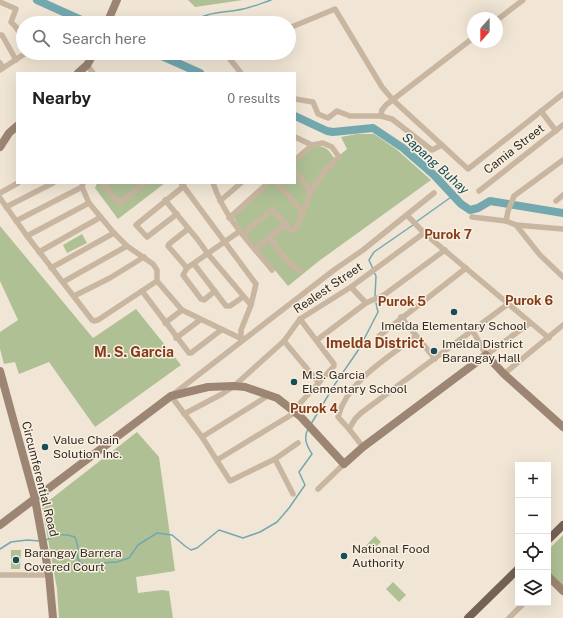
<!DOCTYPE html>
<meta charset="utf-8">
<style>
:root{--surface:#fff;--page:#f6f6f6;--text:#222;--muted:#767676;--line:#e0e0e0}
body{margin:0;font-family:"Public Sans",sans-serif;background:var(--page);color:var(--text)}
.controls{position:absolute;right:12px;bottom:12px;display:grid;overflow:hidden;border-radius:0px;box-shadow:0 4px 16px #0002}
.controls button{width:36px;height:36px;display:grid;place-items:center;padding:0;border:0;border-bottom:1px solid var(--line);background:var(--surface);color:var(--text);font:20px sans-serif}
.compass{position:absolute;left:467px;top:12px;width:36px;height:36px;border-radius:50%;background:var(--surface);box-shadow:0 4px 16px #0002;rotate:201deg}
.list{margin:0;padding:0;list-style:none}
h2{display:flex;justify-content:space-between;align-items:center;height:52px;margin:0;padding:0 16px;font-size:17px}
h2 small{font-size:13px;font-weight:400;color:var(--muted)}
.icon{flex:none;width:22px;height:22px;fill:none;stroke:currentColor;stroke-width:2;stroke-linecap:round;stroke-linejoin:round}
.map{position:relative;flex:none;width:563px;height:618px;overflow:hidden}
.search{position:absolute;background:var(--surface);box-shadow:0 4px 16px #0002;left:16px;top:16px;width:280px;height:44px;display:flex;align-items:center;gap:10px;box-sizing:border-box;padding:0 14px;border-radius:22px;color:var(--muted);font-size:15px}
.panel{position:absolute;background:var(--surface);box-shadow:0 4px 16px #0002;left:16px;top:72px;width:280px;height:112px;border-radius:0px}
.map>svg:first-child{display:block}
.green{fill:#afc095}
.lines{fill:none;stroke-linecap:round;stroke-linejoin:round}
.stream{stroke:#73a8af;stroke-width:1.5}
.river{stroke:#73a8af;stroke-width:8}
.street{stroke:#c9b6a1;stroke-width:5.5}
.secondary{stroke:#9c8573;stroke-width:8}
.primary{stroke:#766254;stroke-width:8}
.poi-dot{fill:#194d55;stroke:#f9f0e1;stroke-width:1.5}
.labels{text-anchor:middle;stroke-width:3;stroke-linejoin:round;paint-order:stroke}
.street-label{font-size:12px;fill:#332a24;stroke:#f9f0e1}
.poi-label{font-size:12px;fill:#332a24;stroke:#f9f0e1;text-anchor:start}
.water-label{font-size:13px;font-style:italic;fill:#194d55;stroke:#f9f0e1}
.neighbourhood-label{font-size:13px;font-weight:bold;fill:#843b1b;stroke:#f9f0e1}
.quarter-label{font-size:14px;font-weight:bold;fill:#843b1b;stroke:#f9f0e1}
</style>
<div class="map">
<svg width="563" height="618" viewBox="0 0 563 618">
<rect width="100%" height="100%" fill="#f1e6d5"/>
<g class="green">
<polygon points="188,0 243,0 195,7"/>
<path d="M 357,134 L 374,134 L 396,149 L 431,180 L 319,261 L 288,286 L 242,231 L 233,216 L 269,183 L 295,183 L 295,160 L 312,146 C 327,146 327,148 335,159 L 347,149 L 341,137 Z"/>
<polygon points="97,183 165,183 118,219 95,188"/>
<polygon points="0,226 93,338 136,309 181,365 95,427 49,362 19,374 15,362 4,364 0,349 0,332 18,320 0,281"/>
<polygon points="82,234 87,243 67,253 63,245"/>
<polygon points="137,432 159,457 175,571 136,577 138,593 162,590 169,591 173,618 59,618 57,589 42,506"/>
<polygon points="563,535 563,588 548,573 548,550"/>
<polygon points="375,536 381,542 368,554 363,549"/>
<polygon points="11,550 21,550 20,569 11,569"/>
<polygon points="393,582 406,595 399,602 386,589"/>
</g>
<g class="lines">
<g class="stream">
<path d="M 192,23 C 205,11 227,13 243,9 C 253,7 262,3 271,0"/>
<polyline points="416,222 454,195"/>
<polyline points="373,269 369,260 374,252 413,225"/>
<polyline points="374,272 376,276 375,296"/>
<polyline points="311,424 335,384 359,349 378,312 376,303"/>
<path d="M 45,541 C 55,534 63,533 75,537 L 78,547 L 77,553 L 78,559 L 81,563 L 86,566 L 100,563 L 117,562 L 129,558 L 138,545 L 157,533 L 172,535 L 185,546 L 191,550 L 197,548 L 219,530 L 243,538 L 260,532 L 277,522 L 289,508 L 305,485 L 299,472 L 312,454 C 307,446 303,438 308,429"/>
<polyline points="0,549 11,542 27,540 40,541"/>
</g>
<g class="river">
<polyline points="37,0 88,23"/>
<polyline points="155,53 200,73"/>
<polyline points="295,116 327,131 333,132 373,128 403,148 434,175 461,204 470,210 478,208 490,201 563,213"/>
</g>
<g class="street">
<polyline points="0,2 16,9 11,22 16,27 23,39"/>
<polyline points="497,20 523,0"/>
<polyline points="289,28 335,9 382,87 393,100 468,169 563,94"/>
<polyline points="0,35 2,35 16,60"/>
<polyline points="237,53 229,58 241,73"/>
<polyline points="0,63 3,68"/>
<polyline points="87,65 93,73"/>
<polyline points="0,70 26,53"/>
<polyline points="295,99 313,102 318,114 328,118 337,111 350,116 381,116 392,119 432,150 442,145"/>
<polyline points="541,111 556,131"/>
<polyline points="381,116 382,110 386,105 473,38"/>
<polyline points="295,160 312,145"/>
<polyline points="295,171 311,192"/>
<polyline points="83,183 82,187 89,203 114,233 127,246 153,264 157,270 157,281 182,310 242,339"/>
<polyline points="103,183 116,200 121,202 145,183"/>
<polyline points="181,183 256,284 251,305 241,330 241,341"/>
<path d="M 213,183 C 224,217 250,243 272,270"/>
<polyline points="277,183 303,212"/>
<polyline points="479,191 563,125"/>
<polyline points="0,193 18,183"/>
<polyline points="0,198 27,236 92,320 94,321 98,320 157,281"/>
<polyline points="165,200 198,240 208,254 251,305"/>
<polyline points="220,201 241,183"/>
<polyline points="556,201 563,195"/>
<polyline points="6,207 53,183"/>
<polyline points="177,214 147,237 136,225 184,186"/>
<polyline points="407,215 424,233 549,338"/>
<polyline points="472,217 506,221 516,225 540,255 563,277"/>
<polyline points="229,218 268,183"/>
<polyline points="16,221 82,187"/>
<polyline points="506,221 508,211 514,196 563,160"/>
<polyline points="516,225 563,229"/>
<polyline points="242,234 272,210 291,230 293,230 296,229 311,192 323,172 339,157 332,147 323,143 312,145 295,137"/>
<polyline points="27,236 89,203"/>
<polyline points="270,238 289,263 300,271"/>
<polyline points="255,249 286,224"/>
<polyline points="39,252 101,217"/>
<polyline points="194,264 226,306 230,306 243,297"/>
<polyline points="51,268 114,233"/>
<polyline points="187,268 168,246 169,244 188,229"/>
<polyline points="63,282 127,246"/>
<polyline points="351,287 366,303"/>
<polyline points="142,291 189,353 191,353 221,330"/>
<polyline points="215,291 204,300 201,299 183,275 187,268 240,231"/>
<polyline points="74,296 110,278 144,257"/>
<polyline points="401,317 435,359"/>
<polyline points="165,323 182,310"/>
<polyline points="473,331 486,355 530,323"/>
<polyline points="379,336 466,268"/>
<polyline points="176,338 200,320"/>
<polyline points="317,340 366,303 384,295 445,250"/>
<polyline points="284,341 319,383"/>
<polyline points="504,374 563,325"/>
<polyline points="293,411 334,366 334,364 300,319"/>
<polyline points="184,414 222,394 234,386 284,341 300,319 351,287 424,233"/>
<path d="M 349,429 L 338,417 C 347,381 389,357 416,336"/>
<polyline points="202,437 269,395"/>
<polyline points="298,443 275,459 230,481 202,437 171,396 334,270 363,250 434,193"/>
<polyline points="363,447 349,429 355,419 361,413 508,304"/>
<polyline points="275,459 293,494"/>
<polyline points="217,460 296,412"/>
<polyline points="318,489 344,464"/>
<polyline points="0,575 49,575"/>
<polyline points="509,618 524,603"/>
</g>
<g class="secondary">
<polyline points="107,23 117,0"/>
<polyline points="78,73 87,65 94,53"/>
<polyline points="0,147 9,133 17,126"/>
<polyline points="0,371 35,499 49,575 53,618"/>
<polyline points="0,525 171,396 208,387 234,386 245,387 277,398 300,416 344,464 363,447 486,355 504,374 563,427"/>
<polyline points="548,576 563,591"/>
</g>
<g class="primary">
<polyline points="548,540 563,525"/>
<polyline points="468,618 518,569"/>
</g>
</g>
<g class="poi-dot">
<circle cx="454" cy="312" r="4"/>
<circle cx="434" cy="351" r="4"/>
<circle cx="294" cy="382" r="4"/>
<circle cx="45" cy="447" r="4"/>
<circle cx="344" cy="556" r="4"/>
<circle cx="16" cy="560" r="4"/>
</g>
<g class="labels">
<g class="street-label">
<text transform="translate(514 149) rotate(-38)" y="4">Camia Street</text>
<text transform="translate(328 288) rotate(-34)" y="4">Realest Street</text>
<text transform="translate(40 479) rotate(76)" y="4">Circumferential Road</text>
</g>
<g class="poi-label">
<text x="454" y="330" text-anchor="middle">Imelda Elementary School</text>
<text x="442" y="348">Imelda District<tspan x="442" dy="14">Barangay Hall</tspan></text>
<text x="302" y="379">M.S. Garcia<tspan x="302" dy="14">Elementary School</tspan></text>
<text x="53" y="444">Value Chain<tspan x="53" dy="14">Solution Inc.</tspan></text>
<text x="352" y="553">National Food<tspan x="352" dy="14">Authority</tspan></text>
<text x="24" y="557">Barangay Barrera<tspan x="24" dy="14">Covered Court</tspan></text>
</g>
<g class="water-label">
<text transform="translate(436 163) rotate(42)" y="5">Sapang Buhay</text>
</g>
<g class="neighbourhood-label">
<text x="448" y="239">Purok 7</text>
<text x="529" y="305">Purok 6</text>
<text x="402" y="306">Purok 5</text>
<text x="314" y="413">Purok 4</text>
</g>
<g class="quarter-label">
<text x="375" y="348">Imelda District</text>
<text x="134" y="357">M. S. Garcia</text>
</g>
</g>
</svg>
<div class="controls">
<button>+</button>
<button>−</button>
<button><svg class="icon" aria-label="locate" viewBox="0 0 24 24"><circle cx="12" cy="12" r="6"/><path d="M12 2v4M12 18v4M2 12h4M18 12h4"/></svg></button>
<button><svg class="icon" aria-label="layers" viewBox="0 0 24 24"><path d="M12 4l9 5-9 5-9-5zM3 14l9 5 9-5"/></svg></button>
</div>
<svg class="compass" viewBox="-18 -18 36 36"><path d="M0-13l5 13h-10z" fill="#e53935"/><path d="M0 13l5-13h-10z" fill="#767676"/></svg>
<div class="search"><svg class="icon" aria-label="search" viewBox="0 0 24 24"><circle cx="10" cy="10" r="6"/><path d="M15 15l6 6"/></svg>Search here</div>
<section class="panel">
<h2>Nearby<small>0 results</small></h2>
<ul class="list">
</ul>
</section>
</div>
